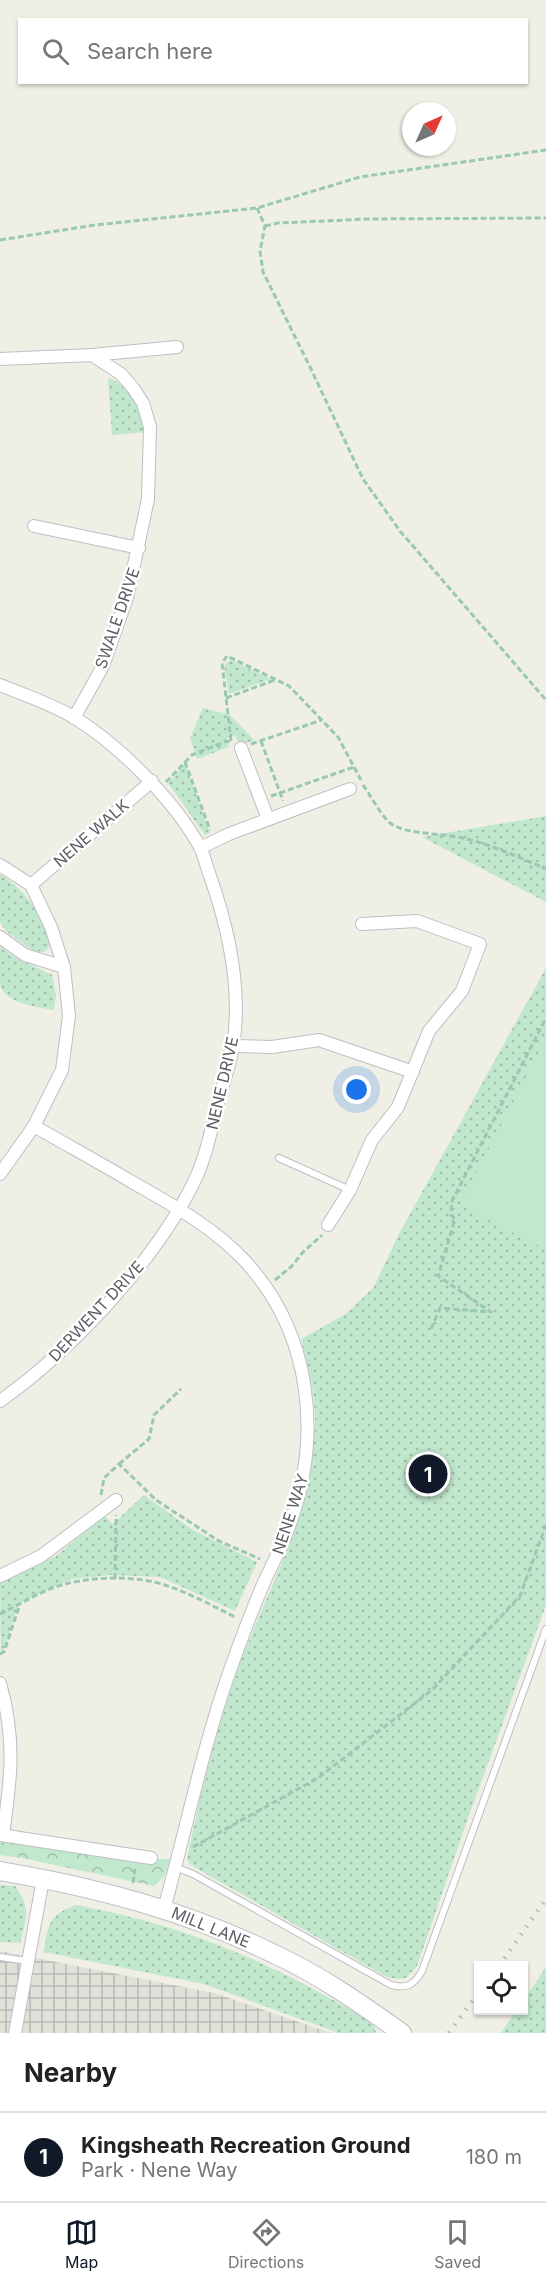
<!DOCTYPE html>
<meta charset="utf-8">
<style>
:root{--surface:#fff;--page:#f2f2f2;--text:#222;--muted:#767676;--line:#e0e0e0;--accent:#111827}
body{margin:0;font-family:Inter,sans-serif;background:var(--page);color:var(--text)}
.controls{position:absolute;right:18px;bottom:18px;display:grid;overflow:hidden;border-radius:0px;box-shadow:0 2px 4px #0004}
.controls button{width:54px;height:54px;display:grid;place-items:center;padding:0;border:0;border-bottom:2px solid var(--line);background:var(--surface);color:var(--text);font:30px sans-serif}
.compass{position:absolute;left:402px;top:102px;width:54px;height:54px;border-radius:50%;background:var(--surface);box-shadow:0 2px 4px #0004;rotate:45deg}
.you{position:absolute;left:357px;top:1090px;width:21px;height:21px;margin:-15px;border:4px solid #fff;border-radius:50%;background:#1a73e8;box-shadow:0 0 0 9px #1a73e833}
.badge{display:grid;place-items:center;width:39px;height:39px;border-radius:50%;background:var(--accent);color:#fff;font-size:20px;font-weight:700}
.pin{position:absolute;translate:-50% -50%;border:3px solid #fff;box-shadow:0 2px 6px #0006}
.list{margin:0;padding:0;list-style:none}
h2{display:flex;justify-content:space-between;align-items:center;height:78px;margin:0;padding:0 24px;font-size:26px}
h2 small{font-size:20px;font-weight:400;color:var(--muted)}
.list li{display:grid;grid-template-columns:39px 1fr auto;gap:18px;align-items:center;box-sizing:border-box;height:90px;padding:0 24px;border-top:2px solid var(--line)}
.list b{display:block;font-size:22px;white-space:nowrap}
.list p{margin:0;font-size:20px;white-space:nowrap;color:var(--muted)}
.list em{font-size:20px;font-style:normal;color:var(--muted)}
.icon{flex:none;width:33px;height:33px;fill:none;stroke:currentColor;stroke-width:2;stroke-linecap:round;stroke-linejoin:round}
.map{position:relative;flex:none;width:546px;height:2033px;overflow:hidden}
.search{position:absolute;background:var(--surface);box-shadow:0 2px 4px #0004;left:18px;right:18px;top:18px;height:66px;display:flex;align-items:center;gap:15px;box-sizing:border-box;padding:0 21px;border-radius:0px;color:var(--muted);font-size:22px}
.sheet{height:168px;background:var(--surface)}
nav{display:flex;justify-content:space-around;align-items:center;box-sizing:border-box;height:84px;border-top:2px solid var(--line);background:var(--surface);font-size:16px;color:var(--muted)}
nav a{display:grid;justify-items:center;gap:3px}
nav .on{color:var(--accent)}
.map>svg:first-child{display:block}
.industrial{fill:url(#industrial-grid)}
.grass{fill:url(#grass-dots)}
.forest{fill:url(#forest-crowns)}
.pitch{fill:#c1e7cc}
.lines{fill:none;stroke-linecap:round;stroke-linejoin:round}
.lane-casing{stroke:#bebfc6;stroke-width:8}
.street-casing{stroke:#bebfc6;stroke-width:14}
.secondary-casing{stroke:#bfc0c8;stroke-width:20}
.path{stroke:#99c8b4;stroke-width:3;stroke-dasharray:6 3;stroke-linecap:butt}
.lane{stroke:#fff;stroke-width:6}
.street{stroke:#fff;stroke-width:12}
.secondary{stroke:#fff;stroke-width:18}
.rail{stroke:#b7b7b9;stroke-width:4.5;stroke-dasharray:1.5 8;stroke-linecap:butt}
.labels{text-anchor:middle;stroke-width:5;stroke-linejoin:round;paint-order:stroke}
.street-label{font-size:16px;fill:#5c5e66;stroke:#fff}
</style>
<div class="map">
<svg width="546" height="2033" viewBox="0 0 546 2033">
<defs>
<pattern id="industrial-grid" width="8" height="8" patternUnits="userSpaceOnUse" patternTransform="scale(1.5)"><rect width="8" height="8" fill="#e0e1d9"/><path d="M0 4h8M4 0v8" fill="none" stroke="#b9bab4"/></pattern>
<pattern id="grass-dots" width="8" height="8" patternUnits="userSpaceOnUse" patternTransform="scale(1.5)"><rect width="8" height="8" fill="#c1e7cc"/><path d="M2 2h.1M6 6h.1" fill="none" stroke="#a0bea9" stroke-width="1.8" stroke-linecap="round"/></pattern>
<pattern id="forest-crowns" width="20" height="18" patternUnits="userSpaceOnUse" patternTransform="scale(1.5)"><rect width="20" height="18" fill="#c1e7cc"/><path d="M2 6a3 3 0 1 1 6 0M12 15a3 3 0 1 1 6 0" fill="none" stroke="#a0bea9"/></pattern>
</defs>
<rect width="100%" height="100%" fill="#efefe5"/>
<polygon class="industrial" points="0,1951 214,1993 331,2033 0,2033"/>
<g class="grass">
<path d="M 108,378 C 130,383 141,413 146,432 L 112,435 Z"/>
<polygon points="230,660 271,679 229,694 224,666"/>
<polygon points="203,708 230,715 254,740 241,745 234,735 226,739 229,747 197,759 190,738"/>
<polygon points="185,764 210,833 205,835 168,783"/>
<polygon points="546,816 546,902 422,837"/>
<path d="M 0,874 C 32,896 37,911 52,944 L 44,952 L 33,951 L 6,931 L 0,922 Z"/>
<path d="M 0,946 L 13,956 L 52,975 L 56,995 L 54,1010 C 38,1007 5,1004 0,985 C 0,974 0,958 0,946 Z"/>
<path d="M 546,968 L 546,1605 L 468,1818 L 417,1966 L 406,1978 L 397,1979 L 387,1977 L 201,1871 L 190,1864 L 187,1859 C 200,1796 214,1735 236,1674 C 267,1588 314,1514 315,1420 C 315,1392 308,1366 301,1339 L 346,1314 L 373,1288 L 400,1232 Z"/>
<polygon points="144,1495 193,1530 257,1562 235,1611 160,1577 111,1575 72,1579 19,1603 1,1658 0,1582 56,1556 104,1516 113,1524"/>
<path d="M 0,1885 L 15,1886 C 31,1908 27,1918 20,1943 L 0,1942 Z"/>
<path d="M 76,1905 C 189,1926 275,1964 373,2023 L 376,2033 L 339,2033 L 204,1984 L 44,1952 C 48,1925 48,1915 76,1905 Z"/>
<polygon points="546,1967 546,2033 501,2033 516,2011 524,2010 524,2000"/>
</g>
<polygon class="forest" points="0,1837 145,1859 171,1859 164,1877 154,1886 22,1858 0,1855"/>
<polygon class="pitch" points="546,1038 546,1250 460,1205"/>
<g class="lines">
<defs>
<g id="lane">
<polyline points="279,1158 350,1190"/>
<path d="M 175,1867 L 193,1874 L 391,1985 C 407,1989 414,1985 422,1971 L 546,1629"/>
<polyline points="0,1957 27,1961"/>
</g>
<g id="street">
<polyline points="92,355 177,347"/>
<polyline points="0,359 92,355 121,374 133,388 143,403 150,427 148,499 127,598 103,666 74,718"/>
<polyline points="34,526 139,548"/>
<path d="M 0,685 C 24,695 52,704 75,718 C 120,746 174,800 200,847 C 204,855 206,865 209,873 C 228,926 242,990 233,1047 C 229,1066 223,1085 218,1104 C 211,1130 206,1157 194,1182 C 155,1261 72,1350 0,1401"/>
<polyline points="241,748 268,819"/>
<polyline points="200,848 229,834 350,789"/>
<polyline points="0,865 31,885 51,927 64,967 69,1016 62,1070 34,1126 0,1174"/>
<polyline points="31,885 152,781"/>
<polyline points="0,937 25,955 64,967"/>
<polyline points="233,1046 272,1047 319,1040 413,1072"/>
<path d="M 34,1126 C 67,1145 100,1163 132,1182 C 172,1205 212,1226 244,1260 C 312,1333 323,1437 288,1529 C 282,1546 273,1563 265,1580 C 252,1610 240,1642 229,1673 C 202,1750 186,1830 164,1909"/>
<polyline points="328,1225 350,1190 372,1140 398,1107 429,1031 462,991 480,944 417,921 362,924"/>
<polyline points="0,1576 41,1556 116,1500"/>
<path d="M 0,1683 C 16,1740 11,1778 3,1835"/>
<polyline points="0,1835 151,1858"/>
<polyline points="15,2033 43,1879"/>
</g>
<path id="secondary" d="M 0,1871 C 95,1887 187,1911 274,1954 C 320,1975 361,2004 402,2033"/>
</defs>
<use href="#lane" class="lane-casing"/>
<use href="#street" class="street-casing"/>
<use href="#secondary" class="secondary-casing"/>
<g class="path">
<polyline points="257,208 265,226 260,251 263,272 310,367 363,479 400,531 546,700"/>
<polyline points="265,226 278,223 368,219 546,218"/>
<polyline points="0,240 95,225 257,208 360,177 546,150"/>
<polyline points="226,698 275,680"/>
<polyline points="231,741 222,663 227,656 289,686 338,737 361,780"/>
<polyline points="261,741 283,801"/>
<polyline points="251,744 322,720"/>
<polyline points="185,762 210,830"/>
<polyline points="166,782 192,755 227,741 231,743"/>
<path d="M 363,785 C 371,796 380,814 390,823 C 405,835 443,833 463,838 C 492,845 519,857 546,869"/>
<polyline points="271,796 354,767"/>
<polyline points="275,1280 292,1266 303,1252 322,1235"/>
<polyline points="431,1329 440,1308 491,1312 438,1276 455,1219 451,1215 452,1201 546,1018"/>
<polyline points="119,1464 149,1439 154,1415 181,1389"/>
<polyline points="101,1495 104,1478 119,1464 156,1500 219,1541 260,1559"/>
<polyline points="115,1579 116,1515"/>
<path d="M 0,1614 C 16,1606 33,1596 50,1589 C 82,1576 135,1574 168,1586 C 191,1594 213,1606 235,1617"/>
<polyline points="0,1654 4,1652 20,1604"/>
<polyline points="193,1847 318,1778 432,1690 520,1596 546,1525"/>
<polyline points="133,1883 135,1869"/>
</g>
<use href="#lane" class="lane"/>
<use href="#street" class="street"/>
<use href="#secondary" class="secondary"/>
<g class="rail">
<polyline points="499,1966 546,1899"/>
<polyline points="449,2033 478,1993"/>
</g>
</g>
<g class="labels">
<g class="street-label">
<text transform="translate(117 618) rotate(-71)" y="6">SWALE DRIVE</text>
<text transform="translate(91 833) rotate(-41)" y="6">NENE WALK</text>
<text transform="translate(222 1083) rotate(-77)" y="6">NENE DRIVE</text>
<text transform="translate(96 1311) rotate(-47)" y="6">DERWENT DRIVE</text>
<text transform="translate(290 1514) rotate(-72)" y="6">NENE WAY</text>
<text transform="translate(211 1927) rotate(22)" y="6">MILL LANE</text>
</g>
</g>
</svg>
<div class="controls">
<button><svg class="icon" aria-label="locate" viewBox="0 0 24 24"><circle cx="12" cy="12" r="6"/><path d="M12 2v4M12 18v4M2 12h4M18 12h4"/></svg></button>
</div>
<svg class="compass" viewBox="-18 -18 36 36"><path d="M0-13l5 13h-10z" fill="#e53935"/><path d="M0 13l5-13h-10z" fill="#767676"/></svg>
<div class="you"></div>
<div class="pin badge" style="left:428px;top:1474px">1</div>
<div class="search"><svg class="icon" aria-label="search" viewBox="0 0 24 24"><circle cx="10" cy="10" r="6"/><path d="M15 15l6 6"/></svg>Search here</div>
</div>
<section class="sheet">
<h2>Nearby<small></small></h2>
<ul class="list">
<li><span class="badge">1</span><div><b>Kingsheath Recreation Ground</b><p>Park · Nene Way</p></div><em>180 m</em></li>
</ul>
</section>
<nav>
<a class="on"><svg class="icon" aria-label="map" viewBox="0 0 24 24"><path d="M3 6l6-2 6 2 6-2v14l-6 2-6-2-6 2zM9 4v14M15 6v14"/></svg>Map</a>
<a><svg class="icon" aria-label="directions" viewBox="0 0 24 24"><path d="M12 3l9 9-9 9-9-9zM9 14v-3h6M13 9l2 2-2 2"/></svg>Directions</a>
<a><svg class="icon" aria-label="saved" viewBox="0 0 24 24"><path d="M7 4h10v16l-5-4-5 4z"/></svg>Saved</a>
</nav>
